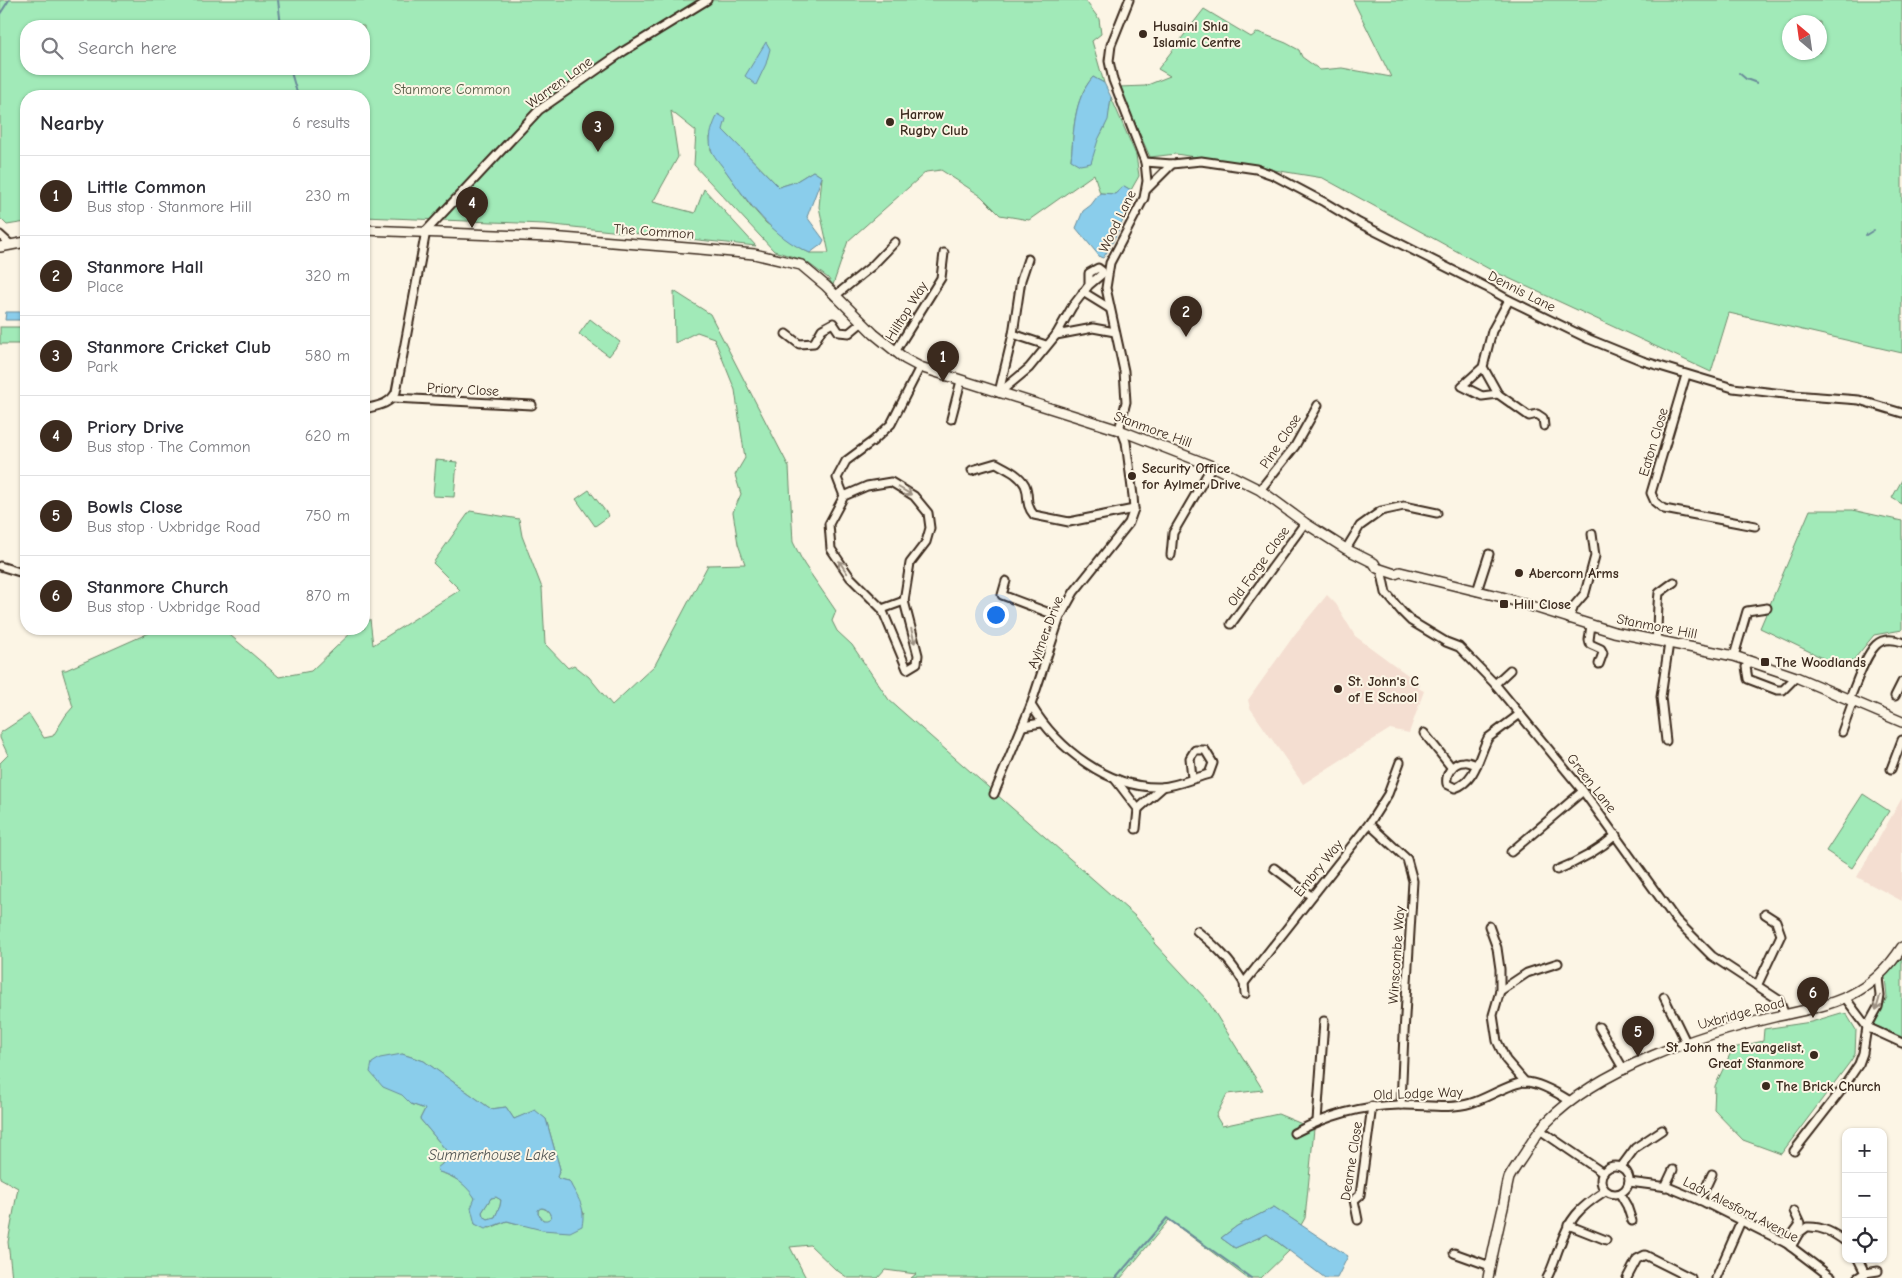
<!DOCTYPE html>
<meta charset="utf-8">
<style>
:root{--surface:#fff;--page:#f2f2f3;--text:#2b2b33;--muted:#7c7c81;--line:#e1e1e2;--accent:#3b2a1e}
body{margin:0;font-family:"Comic Neue",sans-serif;background:var(--page);color:var(--text)}
.controls{position:absolute;right:15px;bottom:15px;display:grid;overflow:hidden;border-radius:10px;box-shadow:0 1px 4px #0004}
.controls button{width:45px;height:45px;display:grid;place-items:center;padding:0;border:0;border-bottom:1px solid var(--line);background:var(--surface);color:var(--text);font:25px sans-serif}
.compass{position:absolute;left:1782px;top:15px;width:45px;height:45px;border-radius:50%;background:var(--surface);box-shadow:0 1px 4px #0004;rotate:331deg}
.you{position:absolute;left:995px;top:614px;width:18px;height:18px;margin:-12px;border:4px solid #fff;border-radius:50%;background:#1a73e8;box-shadow:0 0 0 8px #1a73e833}
.badge{display:grid;place-items:center;width:32px;height:32px;border-radius:50%;background:var(--accent);color:#fff;font-size:16px;font-weight:700}
.pin{position:absolute;translate:-50% -41px;filter:drop-shadow(0 1px 2px #0008)}
.pin::after{content:'';position:absolute;top:26px;width:18px;height:15px;background:inherit;clip-path:polygon(0 0,100% 0,50% 100%)}
.list{margin:0;padding:0;list-style:none}
h2{display:flex;justify-content:space-between;align-items:center;height:65px;margin:0;padding:0 20px;font-size:21px}
h2 small{font-size:16px;font-weight:400;color:var(--muted)}
.list li{display:grid;grid-template-columns:32px 1fr auto;gap:15px;align-items:center;box-sizing:border-box;height:80px;padding:0 20px;border-top:1px solid var(--line)}
.list b{display:block;font-size:19px;white-space:nowrap}
.list p{margin:0;font-size:16px;white-space:nowrap;color:var(--muted)}
.list em{font-size:16px;font-style:normal;color:var(--muted)}
.icon{flex:none;width:28px;height:28px;fill:none;stroke:currentColor;stroke-width:2;stroke-linecap:round;stroke-linejoin:round}
.map{position:relative;flex:none;width:1902px;height:1278px;overflow:hidden}
.search{position:absolute;background:var(--surface);box-shadow:0 1px 4px #0004;left:20px;top:20px;width:350px;height:55px;display:flex;align-items:center;gap:12px;box-sizing:border-box;padding:0 18px;border-radius:20px;color:var(--muted);font-size:19px}
.panel{position:absolute;background:var(--surface);box-shadow:0 1px 4px #0004;left:20px;top:90px;width:350px;height:545px;border-radius:20px}
.map>svg:first-child{display:block}
.built{fill:#f4ded1}
.green{fill:#a1eab8;stroke:#6e8a6b;fill-rule:evenodd}
.water{fill:#8acdeb;stroke:#6a8c99;fill-rule:evenodd}
.lines{fill:none;stroke-linecap:round;stroke-linejoin:round}
.stream{stroke:#6a8c99;stroke-width:2}
.minor-casing{stroke:#3b2a1e;stroke-width:11}
.major-casing{stroke:#3b2a1e;stroke-width:12}
.minor{stroke:#fcf5e5;stroke-width:7}
.major{stroke:#fcf5e5;stroke-width:9}
.oneway{stroke:#9c9082}
.poi-dot{fill:#3b2a1e;stroke:#fcf5e5;stroke-width:2}
.labels{text-anchor:middle;stroke-width:4;stroke-linejoin:round;paint-order:stroke}
.poi-label{font-size:14px;font-weight:bold;fill:#3b2a1e;stroke:#fcf5e5;text-anchor:start}
.street-label{font-size:14px;fill:#3b2a1e;stroke:#fcf5e5}
.park-label{font-size:14px;fill:#545a44;stroke:#fcf5e5}
.water-label{font-size:15px;font-style:italic;fill:#4f5351;stroke:#fcf5e5}
</style>
<div class="map">
<svg width="1902" height="1278" viewBox="0 0 1902 1278">
<rect width="100%" height="100%" fill="#fcf5e5"/>
<filter id="ink" filterUnits="userSpaceOnUse"><feTurbulence type="fractalNoise" baseFrequency=".02" numOctaves="2"/><feDisplacementMap in="SourceGraphic" scale="10" xChannelSelector="R" yChannelSelector="G"/><feConvolveMatrix kernelMatrix="1 2 1 2 8 2 1 2 1" color-interpolation-filters="sRGB"/></filter>
<g filter="url(#ink)">
<g class="built">
<polygon points="1327,595 1336,604 1355,636 1420,684 1418,688 1424,691 1409,733 1390,729 1303,784 1250,708 1248,700 1295,634"/>
<polygon points="1902,798 1902,901 1857,877"/>
</g>
<g class="green">
<path d="M 0,0 L 1085,0 L 1099,19 L 1101,34 L 1092,41 L 1104,83 L 1093,77 C 1073,100 1074,131 1071,160 C 1101,137 1106,136 1111,97 L 1136,155 L 1139,176 L 1131,190 L 1124,186 L 1115,194 L 1100,193 L 1094,174 L 1029,220 L 1000,215 L 981,196 L 941,170 L 926,172 L 848,241 L 833,285 L 828,278 L 804,260 L 774,251 L 694,165 L 696,131 L 671,111 L 678,157 L 653,202 L 695,213 L 704,189 L 756,246 L 544,224 L 364,217 L 364,96 L 26,96 L 26,222 L 7,225 L 0,218 ZM 26,26 L 364,26 L 364,69 L 26,69 ZM 723,130 L 779,187 L 795,182 L 813,171 L 822,177 L 819,207 L 829,253 L 810,253 L 800,248 L 766,223 L 750,205 L 711,150 L 710,137 Z"/>
<path d="M 1353,0 L 1902,0 L 1902,353 L 1729,313 L 1711,372 L 1491,270 L 1323,178 L 1176,154 L 1150,157 L 1119,87 L 1145,86 L 1170,76 L 1158,69 L 1204,9 L 1251,37 L 1258,32 L 1286,43 L 1299,50 L 1302,57 L 1320,70 L 1342,68 L 1391,77 ZM 1790,22 L 1820,22 L 1820,52 L 1790,52 Z"/>
<path d="M 674,291 L 710,314 L 789,467 L 793,542 L 804,564 L 836,611 L 832,621 L 837,631 L 852,645 L 889,700 L 1135,916 L 1155,940 L 1154,943 L 1207,1000 L 1263,1090 L 1227,1094 L 1216,1116 L 1222,1126 L 1278,1114 L 1314,1129 L 1305,1218 L 1301,1225 L 1274,1207 L 1237,1226 L 1221,1238 L 1235,1248 L 1267,1234 L 1289,1251 L 1261,1278 L 1247,1278 L 1169,1220 L 1121,1278 L 911,1278 L 916,1274 L 885,1270 L 878,1278 L 848,1278 L 835,1269 L 810,1245 L 790,1247 L 806,1278 L 12,1278 L 8,1242 L 18,1188 L 0,1178 L 0,763 L 8,755 L 0,738 L 0,733 L 29,714 L 44,738 L 53,736 L 66,715 L 73,707 L 62,670 L 66,670 L 158,629 L 223,629 L 279,677 L 311,671 L 355,629 L 364,629 L 364,623 L 370,619 L 373,645 L 460,590 L 433,563 L 470,511 L 519,519 L 522,536 L 542,588 L 545,644 L 568,668 L 574,665 L 589,677 L 612,705 L 655,665 L 708,565 L 745,564 L 738,544 L 733,512 L 741,494 L 735,475 L 745,458 L 735,390 L 714,338 L 697,332 L 675,343 ZM 402,1054 L 424,1061 L 491,1109 L 506,1107 L 514,1119 L 535,1111 L 546,1119 L 560,1169 L 557,1177 L 559,1179 L 569,1181 L 584,1214 L 522,1225 L 507,1221 L 490,1228 L 475,1224 C 475,1216 477,1206 475,1199 C 471,1186 451,1175 439,1172 L 438,1168 L 450,1155 L 420,1119 L 425,1109 L 411,1104 L 402,1095 Z"/>
<polygon points="590,319 620,342 609,356 579,334"/>
<rect x="0" y="327" width="26" height="17"/>
<polygon points="436,460 457,462 454,497 433,496"/>
<polygon points="1902,480 1902,504 1892,498"/>
<polygon points="589,490 609,516 595,526 576,499"/>
<polygon points="1810,510 1852,510 1902,521 1902,630 1874,635 1846,669 1760,628"/>
<polygon points="1863,794 1889,811 1852,868 1826,851"/>
<polygon points="1902,958 1902,1037 1874,1025 1887,997 1885,976"/>
<polygon points="1841,1013 1847,1015 1856,1030 1855,1054 1850,1062 1781,1154 1743,1140 1714,1110 1715,1086 1733,1048 1763,1041 1764,1029 1811,1022"/>
<polygon points="496,1197 501,1200 500,1206 495,1217 488,1219 483,1216 482,1212 491,1198"/>
<path d="M 541,1208 C 547,1209 550,1212 551,1218 L 547,1221 L 543,1220 L 538,1214 L 538,1210 Z"/>
</g>
<g class="water">
<polygon points="766,42 770,49 766,64 756,85 745,76"/>
<path d="M 1093,77 L 1104,83 L 1111,97 L 1108,120 L 1098,140 L 1091,163 L 1080,165 L 1071,160 C 1074,131 1073,100 1093,77 Z"/>
<path d="M 718,114 L 726,119 L 723,130 L 779,187 L 795,182 L 813,171 L 822,177 L 807,217 L 824,240 L 822,244 L 810,253 C 772,237 748,202 725,170 C 721,164 712,155 711,148 C 708,136 713,125 718,114 Z"/>
<polygon points="1124,186 1131,190 1133,200 1109,249 1103,258 1100,257 1076,228 1083,211 1091,205 1100,193 1115,194"/>
<polygon points="6,312 24,312 24,320 5,320"/>
<path d="M 402,1054 L 424,1061 L 491,1109 L 506,1107 L 514,1119 L 535,1110 L 546,1119 L 560,1169 L 557,1177 L 559,1179 L 569,1181 C 578,1199 586,1206 582,1226 L 570,1232 L 542,1230 L 507,1221 L 485,1229 L 475,1224 L 471,1208 L 475,1198 C 467,1186 454,1175 439,1172 L 437,1168 L 447,1160 L 450,1155 L 420,1119 L 425,1109 L 411,1104 L 402,1095 L 383,1087 L 370,1072 L 372,1063 L 380,1058 ZM 496,1197 L 501,1200 L 500,1206 L 495,1217 L 488,1219 L 483,1216 L 482,1212 L 491,1198 ZM 541,1208 C 547,1208 550,1212 551,1218 L 547,1220 L 543,1220 L 538,1214 L 538,1210 Z"/>
<polygon points="1274,1207 1348,1256 1337,1278 1325,1278 1267,1234 1235,1248 1221,1238 1237,1226"/>
</g>
<g class="lines">
<g class="stream">
<polyline points="278,0 281,26"/>
<polyline points="0,14 9,0"/>
<polyline points="290,69 298,96"/>
<polyline points="1739,73 1746,79 1757,83"/>
<polyline points="1866,235 1874,230"/>
<polyline points="1116,1278 1167,1218 1251,1278"/>
</g>
<defs>
<g id="minor">
<polyline points="1145,162 1172,164 1201,161 1256,169 1273,175 1324,202 1359,223 1486,287 1509,300 1589,339 1643,361 1733,388 1793,395 1859,400 1902,413"/>
<polyline points="1146,190 1172,164"/>
<polyline points="0,235 11,245"/>
<polyline points="1083,292 1109,308"/>
<polyline points="835,296 872,266 895,242"/>
<polyline points="786,334 799,344 814,343 822,329 833,323 839,332 849,333 861,323"/>
<polyline points="1013,334 1046,345"/>
<polyline points="1056,335 1093,328 1115,332"/>
<polyline points="895,352 941,278 944,253"/>
<polyline points="1483,367 1462,386 1482,396 1498,394 1483,367 1492,331 1509,300"/>
<polyline points="1686,375 1651,493 1655,502 1664,509 1755,526"/>
<polyline points="999,392 1013,334 1021,280 1028,259"/>
<polyline points="999,393 1029,368 1056,335 1072,307 1089,285 1089,273 1098,268 1102,271 1102,274 1089,285"/>
<polyline points="1498,394 1529,416 1537,414 1543,418 1544,426"/>
<polyline points="393,398 532,405"/>
<path d="M 364,409 C 376,406 390,405 396,392 L 426,231 L 539,110 L 624,51 L 707,0"/>
<polyline points="951,419 961,381"/>
<path d="M 972,470 L 996,463 C 1007,469 1019,474 1025,485 C 1030,496 1024,503 1034,515 L 1069,522 L 1134,509"/>
<polyline points="1260,490 1295,446 1318,405"/>
<polyline points="844,496 867,486 891,482 914,496 928,513 930,528 926,542 910,563 904,601 918,655 917,663 907,669 882,609 850,577 831,549 829,524 844,496 837,478 846,461 873,441 891,424 920,367"/>
<polyline points="1346,549 1360,526 1381,511 1404,506 1437,513"/>
<polyline points="1171,555 1173,533 1212,466"/>
<polyline points="0,566 26,574"/>
<polyline points="1381,569 1386,593 1402,612 1411,621 1446,642 1459,647 1495,684 1583,791 1676,920 1712,956 1779,1000 1785,1015"/>
<polyline points="1006,581 1002,595 1060,617"/>
<polyline points="1477,591 1489,554"/>
<polyline points="882,609 904,601"/>
<polyline points="1569,619 1574,606 1585,593 1595,556 1592,534"/>
<polyline points="1231,624 1305,523"/>
<polyline points="1591,625 1589,640 1590,644 1601,649 1603,653 1599,664"/>
<path d="M 1656,640 C 1658,624 1657,609 1659,593 L 1674,582"/>
<polyline points="1734,656 1747,611 1767,608"/>
<polyline points="1750,661 1746,667 1748,679 1777,690 1783,690 1796,677"/>
<polyline points="1495,684 1510,670"/>
<polyline points="1895,696 1902,682"/>
<path d="M 1849,700 C 1856,685 1864,657 1876,645 C 1883,638 1893,639 1902,642"/>
<path d="M 1031,705 C 1057,748 1108,789 1161,787 C 1177,786 1194,778 1209,774 L 1213,763 L 1205,750 L 1195,750 L 1190,758 L 1192,778"/>
<polyline points="1023,726 1041,723"/>
<polyline points="1842,732 1853,701"/>
<polyline points="1424,733 1452,768"/>
<polyline points="1666,741 1661,697 1669,643"/>
<path d="M 1477,765 C 1473,764 1468,761 1464,762 C 1453,762 1445,774 1447,784 L 1455,788 C 1476,781 1479,755 1488,738 L 1520,714"/>
<polyline points="1891,769 1902,740"/>
<polyline points="1115,779 1138,809 1136,829"/>
<polyline points="994,794 1031,705 1060,617 1074,592 1129,523 1134,509 1133,496 1126,442 1120,426 1126,402 1124,371 1106,288 1110,263 1144,198 1147,181 1145,162 1113,80 1109,61 1111,45 1129,0"/>
<polyline points="1138,809 1163,787"/>
<polyline points="1369,824 1407,859 1413,881 1404,1033 1401,1105"/>
<polyline points="1511,852 1583,791"/>
<polyline points="1274,868 1311,896"/>
<path d="M 1557,870 C 1580,861 1598,851 1616,835"/>
<polyline points="1489,926 1497,948 1500,969 1500,991 1493,1015 1497,1041 1506,1060 1525,1082"/>
<path d="M 1197,931 C 1218,948 1230,960 1244,983 L 1369,824 L 1388,794 L 1400,762"/>
<polyline points="1244,983 1245,994"/>
<polyline points="1757,986 1781,935 1776,921 1765,914"/>
<polyline points="1500,991 1527,973 1558,963"/>
<polyline points="1664,997 1686,1042"/>
<polyline points="1846,999 1867,1027 1902,1043"/>
<polyline points="1599,1027 1624,1070"/>
<polyline points="1317,1121 1324,1021"/>
<polyline points="1540,1130 1603,1173"/>
<path d="M 1294,1133 C 1329,1115 1360,1106 1399,1105 C 1423,1104 1448,1110 1471,1103 C 1486,1099 1510,1083 1525,1082 C 1538,1082 1559,1094 1570,1101"/>
<polyline points="1794,1151 1840,1092 1859,1064 1863,1053 1867,1027 1878,1007 1880,996 1878,977"/>
<circle cx="1615" cy="1180" r="14"/>
<polyline points="1621,1167 1635,1148 1662,1130"/>
<polyline points="1629,1182 1668,1187 1704,1202 1786,1243 1832,1278"/>
<polyline points="1665,1187 1673,1170"/>
<polyline points="1620,1194 1627,1206 1632,1221"/>
<polyline points="1700,1200 1712,1174"/>
<polyline points="1358,1220 1354,1200 1360,1195 1372,1106"/>
<polyline points="1568,1225 1606,1240"/>
<polyline points="1786,1243 1800,1224 1794,1211"/>
<path d="M 1791,1247 L 1799,1233 L 1807,1227 C 1822,1226 1834,1233 1846,1242"/>
<polyline points="1454,1253 1490,1266"/>
<polyline points="1858,1259 1865,1273"/>
<path d="M 1547,1278 C 1552,1269 1555,1258 1559,1248 C 1569,1218 1579,1208 1605,1191"/>
<polyline points="1627,1278 1637,1259 1645,1255 1691,1278"/>
<polyline points="1716,1278 1741,1221"/>
<polyline points="1857,1278 1865,1273 1878,1271"/>
</g>
<g id="major">
<polyline points="364,230 550,237 700,249 754,254 801,265 826,286 874,334 905,359 920,367 1122,431 1212,466 1260,490 1305,523 1346,549 1374,563 1377,568 1395,574 1400,572 1502,597 1614,632 1734,656 1796,677 1902,722"/>
<polyline points="0,247 26,242"/>
<path d="M 1488,1278 C 1492,1256 1497,1234 1502,1212 C 1505,1201 1506,1189 1509,1178 C 1513,1170 1520,1161 1525,1153 C 1532,1142 1538,1131 1547,1122 C 1599,1068 1702,1034 1774,1017 C 1829,1005 1869,999 1902,947"/>
</g>
</defs>
<use href="#minor" class="minor-casing"/>
<use href="#major" class="major-casing"/>
<use href="#minor" class="minor"/>
<use href="#major" class="major"/>
</g>
<defs><path id="oneway-shaft" d="M-6 0H5M1.5-3L5.5 0L1.5 3" fill="none" stroke-width="1.6" stroke-linecap="round" stroke-linejoin="round" transform="scale(1.25)"/></defs>
<g class="oneway">
<use href="#oneway-shaft" transform="translate(905 491) rotate(30)"/>
<use href="#oneway-shaft" transform="translate(843 567) rotate(-124)"/>
<use href="#oneway-shaft" transform="translate(913 636) rotate(76)"/>
<use href="#oneway-shaft" transform="translate(1878 1003) rotate(106)"/>
</g>
</g>
<g class="poi-dot">
<circle cx="1143" cy="34" r="5"/>
<circle cx="890" cy="122" r="5"/>
<circle cx="1132" cy="476" r="5"/>
<circle cx="1519" cy="573" r="5"/>
<rect x="1499" y="599" width="10" height="10" rx="2.5"/>
<rect x="1760" y="657" width="10" height="10" rx="2.5"/>
<circle cx="1338" cy="689" r="5"/>
<circle cx="1814" cy="1055" r="5"/>
<circle cx="1766" cy="1086" r="5"/>
</g>
<g class="labels">
<g class="poi-label">
<text x="1153" y="31">Husaini Shia<tspan x="1153" dy="16">Islamic Centre</tspan></text>
<text x="900" y="119">Harrow<tspan x="900" dy="16">Rugby Club</tspan></text>
<text x="1142" y="473">Security Office<tspan x="1142" dy="16">for Aylmer Drive</tspan></text>
<text x="1529" y="578">Abercorn Arms</text>
<text x="1514" y="609">Hill Close</text>
<text x="1775" y="667">The Woodlands</text>
<text x="1348" y="686">St. John's C<tspan x="1348" dy="16">of E School</tspan></text>
<text x="1804" y="1052" text-anchor="end">St John the Evangelist,<tspan x="1804" dy="16">Great Stanmore</tspan></text>
<text x="1776" y="1091">The Brick Church</text>
</g>
<g class="street-label">
<text transform="translate(559 82) rotate(-36)" y="5">Warren Lane</text>
<text transform="translate(1117 221) rotate(-64)" y="5">Wood Lane</text>
<text transform="translate(654 231) rotate(4)" y="5">The Common</text>
<text transform="translate(1522 291) rotate(27)" y="5">Dennis Lane</text>
<text transform="translate(906 311) rotate(-58)" y="5">Hilltop Way</text>
<text transform="translate(463 389) rotate(3)" y="5">Priory Close</text>
<text transform="translate(1153 429) rotate(20)" y="5">Stanmore Hill</text>
<text transform="translate(1280 441) rotate(-56)" y="5">Pine Close</text>
<text transform="translate(1653 442) rotate(-73)" y="5">Eaton Close</text>
<text transform="translate(1258 566) rotate(-54)" y="5">Old Forge Close</text>
<text transform="translate(1657 626) rotate(11)" y="5">Stanmore Hill</text>
<text transform="translate(1045 632) rotate(-69)" y="5">Aylmer Drive</text>
<text transform="translate(1592 783) rotate(52)" y="5">Green Lane</text>
<text transform="translate(1318 868) rotate(-51)" y="5">Embry Way</text>
<text transform="translate(1396 955) rotate(-86)" y="5">Winscombe Way</text>
<text transform="translate(1741 1013) rotate(-15)" y="5">Uxbridge Road</text>
<text transform="translate(1418 1093) rotate(-2)" y="5">Old Lodge Way</text>
<text transform="translate(1351 1161) rotate(-81)" y="5">Dearne Close</text>
<text transform="translate(1741 1209) rotate(27)" y="5">Lady Alesford Avenue</text>
</g>
<g class="park-label">
<text x="452" y="94">Stanmore Common</text>
</g>
<g class="water-label">
<text x="492" y="1160">Summerhouse Lake</text>
</g>
</g>
</svg>
<div class="controls">
<button>+</button>
<button>−</button>
<button><svg class="icon" aria-label="locate" viewBox="0 0 24 24"><circle cx="12" cy="12" r="6"/><path d="M12 2v4M12 18v4M2 12h4M18 12h4"/></svg></button>
</div>
<svg class="compass" viewBox="-18 -18 36 36"><path d="M0-13l5 13h-10z" fill="#e53935"/><path d="M0 13l5-13h-10z" fill="#7c7c81"/></svg>
<div class="you"></div>
<div class="pin badge" style="left:943px;top:382px">1</div>
<div class="pin badge" style="left:1186px;top:337px">2</div>
<div class="pin badge" style="left:598px;top:152px">3</div>
<div class="pin badge" style="left:472px;top:228px">4</div>
<div class="pin badge" style="left:1638px;top:1057px">5</div>
<div class="pin badge" style="left:1813px;top:1018px">6</div>
<div class="search"><svg class="icon" aria-label="search" viewBox="0 0 24 24"><circle cx="10" cy="10" r="6"/><path d="M15 15l6 6"/></svg>Search here</div>
<section class="panel">
<h2>Nearby<small>6 results</small></h2>
<ul class="list">
<li><span class="badge">1</span><div><b>Little Common</b><p>Bus stop · Stanmore Hill</p></div><em>230 m</em></li>
<li><span class="badge">2</span><div><b>Stanmore Hall</b><p>Place</p></div><em>320 m</em></li>
<li><span class="badge">3</span><div><b>Stanmore Cricket Club</b><p>Park</p></div><em>580 m</em></li>
<li><span class="badge">4</span><div><b>Priory Drive</b><p>Bus stop · The Common</p></div><em>620 m</em></li>
<li><span class="badge">5</span><div><b>Bowls Close</b><p>Bus stop · Uxbridge Road</p></div><em>750 m</em></li>
<li><span class="badge">6</span><div><b>Stanmore Church</b><p>Bus stop · Uxbridge Road</p></div><em>870 m</em></li>
</ul>
</section>
</div>
